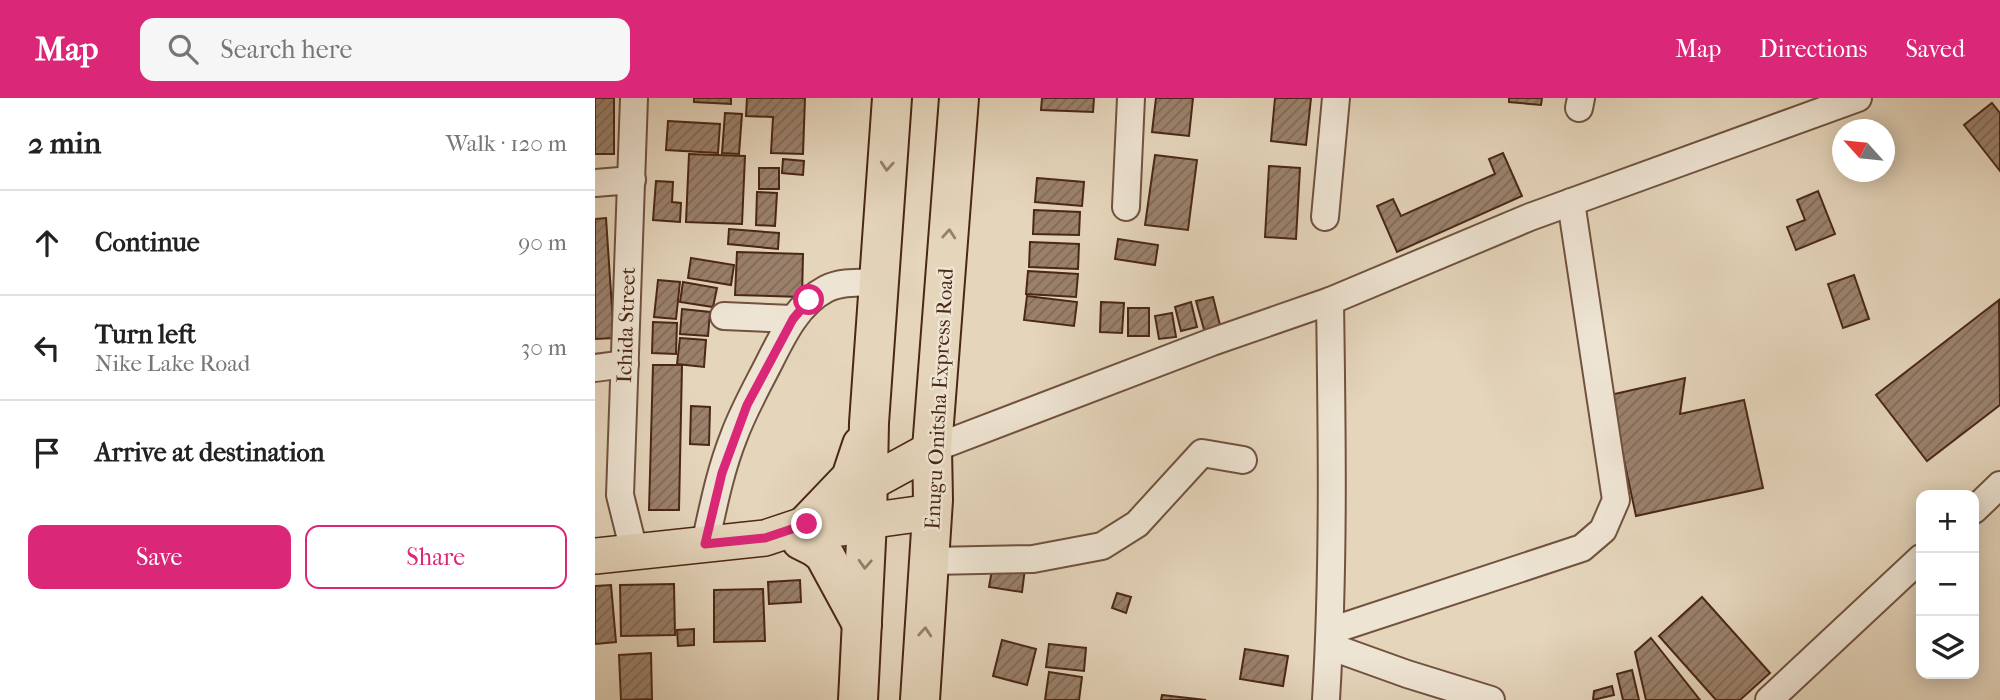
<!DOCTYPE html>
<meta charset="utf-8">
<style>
:root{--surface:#fff;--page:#f6f6f6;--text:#222;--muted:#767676;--line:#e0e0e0;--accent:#db2777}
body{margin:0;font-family:"IM FELL French Canon",serif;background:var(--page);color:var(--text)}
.controls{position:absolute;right:21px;bottom:21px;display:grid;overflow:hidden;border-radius:14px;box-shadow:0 4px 18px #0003}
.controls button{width:63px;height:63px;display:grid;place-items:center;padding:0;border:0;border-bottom:2px solid var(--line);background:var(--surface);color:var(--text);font:35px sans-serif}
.compass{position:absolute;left:1237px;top:21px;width:63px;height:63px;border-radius:50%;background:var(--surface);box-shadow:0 4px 18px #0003;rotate:297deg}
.stop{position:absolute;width:21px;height:21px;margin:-16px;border:5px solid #db2777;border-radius:50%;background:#fff}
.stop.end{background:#db2777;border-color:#fff;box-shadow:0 2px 7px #0008}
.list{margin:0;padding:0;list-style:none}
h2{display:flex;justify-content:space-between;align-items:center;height:91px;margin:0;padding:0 28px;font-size:30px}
h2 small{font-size:23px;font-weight:400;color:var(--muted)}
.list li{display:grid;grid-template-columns:46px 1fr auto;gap:21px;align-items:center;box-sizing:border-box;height:105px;padding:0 28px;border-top:2px solid var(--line)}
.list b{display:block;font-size:26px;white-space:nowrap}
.list p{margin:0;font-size:23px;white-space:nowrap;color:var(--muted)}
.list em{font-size:23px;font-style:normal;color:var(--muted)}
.actions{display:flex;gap:14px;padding:21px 28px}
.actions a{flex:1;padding:16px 0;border:2px solid var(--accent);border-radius:14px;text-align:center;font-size:24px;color:var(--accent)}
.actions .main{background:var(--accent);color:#fff}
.icon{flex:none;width:38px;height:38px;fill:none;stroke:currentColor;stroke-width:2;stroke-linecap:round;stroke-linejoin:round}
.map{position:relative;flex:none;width:1405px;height:602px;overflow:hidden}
header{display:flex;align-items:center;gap:42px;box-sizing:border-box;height:98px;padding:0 35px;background:var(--accent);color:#fff}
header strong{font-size:33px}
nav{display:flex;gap:38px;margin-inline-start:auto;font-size:24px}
.search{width:490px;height:63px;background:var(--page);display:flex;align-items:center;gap:18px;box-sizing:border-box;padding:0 24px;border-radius:14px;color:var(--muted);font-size:26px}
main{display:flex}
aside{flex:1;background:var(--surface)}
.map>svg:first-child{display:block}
.building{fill:url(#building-hatch);stroke:#4a2716;stroke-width:2}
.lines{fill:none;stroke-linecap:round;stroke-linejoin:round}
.minor-casing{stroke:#71523f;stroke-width:30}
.major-casing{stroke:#4a2716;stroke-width:38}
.highway-casing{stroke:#4a2716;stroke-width:42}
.minor{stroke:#eee4d3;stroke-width:26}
.major{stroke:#e5d5bb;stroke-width:35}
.highway{stroke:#e5d5bb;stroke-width:38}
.oneway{stroke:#987e68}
.route{stroke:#db2777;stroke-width:9}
.labels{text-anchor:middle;stroke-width:5;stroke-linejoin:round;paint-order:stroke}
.street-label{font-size:21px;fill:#4a2716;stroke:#eee4d3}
</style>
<header>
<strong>Map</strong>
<div class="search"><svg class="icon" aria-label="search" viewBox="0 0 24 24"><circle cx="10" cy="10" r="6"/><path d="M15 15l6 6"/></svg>Search here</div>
<nav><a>Map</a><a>Directions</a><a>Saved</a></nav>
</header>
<main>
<aside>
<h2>2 min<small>Walk · 120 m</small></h2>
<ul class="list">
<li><svg class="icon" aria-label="ahead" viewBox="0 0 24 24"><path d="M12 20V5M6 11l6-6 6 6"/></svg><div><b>Continue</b></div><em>90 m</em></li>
<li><svg class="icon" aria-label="left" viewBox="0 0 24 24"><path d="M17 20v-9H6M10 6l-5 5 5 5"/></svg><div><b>Turn left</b><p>Nike Lake Road</p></div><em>30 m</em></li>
<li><svg class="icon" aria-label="arrive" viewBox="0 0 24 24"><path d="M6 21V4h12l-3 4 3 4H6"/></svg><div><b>Arrive at destination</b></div></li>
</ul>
<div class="actions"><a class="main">Save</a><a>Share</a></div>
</aside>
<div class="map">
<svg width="1405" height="602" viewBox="0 0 1405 602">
<defs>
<pattern id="building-hatch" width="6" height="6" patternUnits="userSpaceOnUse" patternTransform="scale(1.75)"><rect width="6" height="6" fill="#9b816c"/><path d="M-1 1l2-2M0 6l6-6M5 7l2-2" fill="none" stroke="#806a58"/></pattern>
</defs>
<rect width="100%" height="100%" fill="#e5d5bb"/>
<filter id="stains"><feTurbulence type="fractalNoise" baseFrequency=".00286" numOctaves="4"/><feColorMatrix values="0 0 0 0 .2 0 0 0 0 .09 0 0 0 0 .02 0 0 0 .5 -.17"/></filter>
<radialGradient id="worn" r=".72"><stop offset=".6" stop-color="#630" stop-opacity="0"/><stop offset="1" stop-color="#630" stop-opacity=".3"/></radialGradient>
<g class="building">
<rect x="0" y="0" width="19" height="56"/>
<polygon points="99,0 136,0 136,6 99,4"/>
<polygon points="152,0 210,0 208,56 176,55 178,19 151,18"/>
<polygon points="447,0 499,0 498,14 446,12"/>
<polygon points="561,0 598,0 594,38 557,34"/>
<polygon points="680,0 716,0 711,47 676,43"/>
<polygon points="914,0 947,0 946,7 914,4"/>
<polygon points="1397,5 1405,15 1405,73 1369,27"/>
<polygon points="130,15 147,16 144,56 127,55"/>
<polygon points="73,23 125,26 123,55 71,52"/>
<polygon points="908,55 927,98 802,154 782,108 798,101 806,118 900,76 894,61"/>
<polygon points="94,56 150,58 147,126 91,124"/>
<polygon points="560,57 602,62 593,132 550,127"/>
<polygon points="188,61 209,63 208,77 187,75"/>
<polygon points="674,68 705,70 701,141 670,139"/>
<rect x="164" y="70" width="20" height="21"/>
<polygon points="442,80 489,84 487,108 440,104"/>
<polygon points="61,83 78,84 77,104 86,105 85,124 58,122"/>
<polygon points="1223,93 1240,136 1201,152 1192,129 1210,122 1202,102"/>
<polygon points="162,94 182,95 180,128 161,127"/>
<polygon points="439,112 485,114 484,137 438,136"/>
<polygon points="11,120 19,240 0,241 0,121"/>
<polygon points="134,131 184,135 183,151 133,146"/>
<polygon points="523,141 563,147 560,167 520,161"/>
<polygon points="435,144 484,146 483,171 434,169"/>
<polygon points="142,154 208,156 207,199 140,197"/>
<polygon points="96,160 139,167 136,187 93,180"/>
<polygon points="433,173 483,176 481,199 431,196"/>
<polygon points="1259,177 1274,221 1248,230 1233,186"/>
<polygon points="63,182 85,184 81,221 59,219"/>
<polygon points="88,184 122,190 118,209 85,204"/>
<polygon points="432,198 482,204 479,228 429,222"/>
<polygon points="618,199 626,231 610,235 601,203"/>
<polygon points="1404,202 1405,307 1332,363 1281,297"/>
<polygon points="506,204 529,205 527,235 505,234"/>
<polygon points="596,204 602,229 586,233 580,209"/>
<rect x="533" y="210" width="21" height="28"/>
<polygon points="87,211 115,214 113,238 85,236"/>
<polygon points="577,215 581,239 564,241 560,218"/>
<polygon points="58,224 82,225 81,256 57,255"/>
<polygon points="85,240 111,242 109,269 82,266"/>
<polygon points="58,267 87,267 84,412 54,412"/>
<polygon points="1090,280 1085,316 1149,302 1168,390 1041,418 1015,297"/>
<polygon points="96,308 115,309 114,347 95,346"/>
<polygon points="398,466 430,470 427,494 394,489"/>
<polygon points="205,482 206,504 174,506 173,484"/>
<polygon points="79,486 80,537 26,538 25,487"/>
<polygon points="16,487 21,544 0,546 0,488"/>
<polygon points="168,491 170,543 119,544 119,492"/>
<polygon points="522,495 536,499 531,515 517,510"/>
<polygon points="1107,499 1175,575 1145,602 1121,602 1064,538"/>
<polygon points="99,531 99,547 83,548 82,532"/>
<polygon points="1056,540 1105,602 1051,602 1040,554"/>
<polygon points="407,542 441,551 432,587 398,578"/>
<polygon points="454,546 491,550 489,573 451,569"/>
<polygon points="650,551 693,558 688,588 645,581"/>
<polygon points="56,555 57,601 26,602 24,557"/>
<polygon points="1037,572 1044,602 1028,602 1022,576"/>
<polygon points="454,574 487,579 484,602 450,602"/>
<polygon points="1017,588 1019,597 998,602 999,593"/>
<polygon points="567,597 611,602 566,602"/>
</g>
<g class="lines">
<defs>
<g id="minor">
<polyline points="39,0 25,397 39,453"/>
<polyline points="984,10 986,0"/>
<polyline points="0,85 37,82"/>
<polyline points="531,109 536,0"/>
<polyline points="730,119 741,0"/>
<polyline points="129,218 198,221"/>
<polyline points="0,270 30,266"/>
<polyline points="337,351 617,244 735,203 935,119 1263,0"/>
<polyline points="1379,412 1405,387"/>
<path d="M 110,446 C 118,410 125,373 139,338 C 149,311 163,287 176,261 C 189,235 204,205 231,191 C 247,183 267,185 284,184"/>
<polyline points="335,463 438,461 507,448 542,426 607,355 648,362"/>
<polyline points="735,533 987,450 1008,432 1021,402 976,104"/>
<polyline points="734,548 812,576 896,602"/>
<path d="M 731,602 C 739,469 737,336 735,203"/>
<polyline points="1174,602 1326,460"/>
</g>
<g id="major">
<polyline points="247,430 272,423 337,414"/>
<polyline points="0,458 170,440 212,426 246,408 271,387 337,351"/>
</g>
<g id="highway">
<polyline points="212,426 256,380 267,347"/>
<polyline points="206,442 220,449 229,456 267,526"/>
<polyline points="263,602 272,423 274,325 297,0"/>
<polyline points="325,602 338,402 337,351 364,0"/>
</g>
</defs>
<use href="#minor" class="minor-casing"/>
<use href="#major" class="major-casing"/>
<use href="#highway" class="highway-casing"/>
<use href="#minor" class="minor"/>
<use href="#major" class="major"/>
<use href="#highway" class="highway"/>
</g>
<defs><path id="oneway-chevron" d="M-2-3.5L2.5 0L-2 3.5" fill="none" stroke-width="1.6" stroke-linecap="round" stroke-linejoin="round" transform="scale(1.75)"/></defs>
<g class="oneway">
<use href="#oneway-chevron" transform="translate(292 68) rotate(94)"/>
<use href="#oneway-chevron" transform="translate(354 136) rotate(-86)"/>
<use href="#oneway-chevron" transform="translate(270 466) rotate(93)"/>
<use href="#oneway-chevron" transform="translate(330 534) rotate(-86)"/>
</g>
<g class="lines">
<polyline class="route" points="212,426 170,440 110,446 127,375 152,307 198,221 214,202"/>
</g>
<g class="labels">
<g class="street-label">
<text transform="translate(31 227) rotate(-88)" y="7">Ichida Street</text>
<text transform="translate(344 301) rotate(-87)" y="7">Enugu Onitsha Express Road</text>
</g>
</g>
<rect width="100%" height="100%" filter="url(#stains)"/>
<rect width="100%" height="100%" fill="url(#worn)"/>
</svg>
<div class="controls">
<button>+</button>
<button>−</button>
<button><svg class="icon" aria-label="layers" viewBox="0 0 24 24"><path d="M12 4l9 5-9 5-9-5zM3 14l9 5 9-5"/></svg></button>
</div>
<svg class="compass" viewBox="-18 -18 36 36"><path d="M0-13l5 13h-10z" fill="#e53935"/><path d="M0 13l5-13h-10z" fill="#767676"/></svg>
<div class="stop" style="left:214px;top:202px"></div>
<div class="stop end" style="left:212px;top:426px"></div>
</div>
</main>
